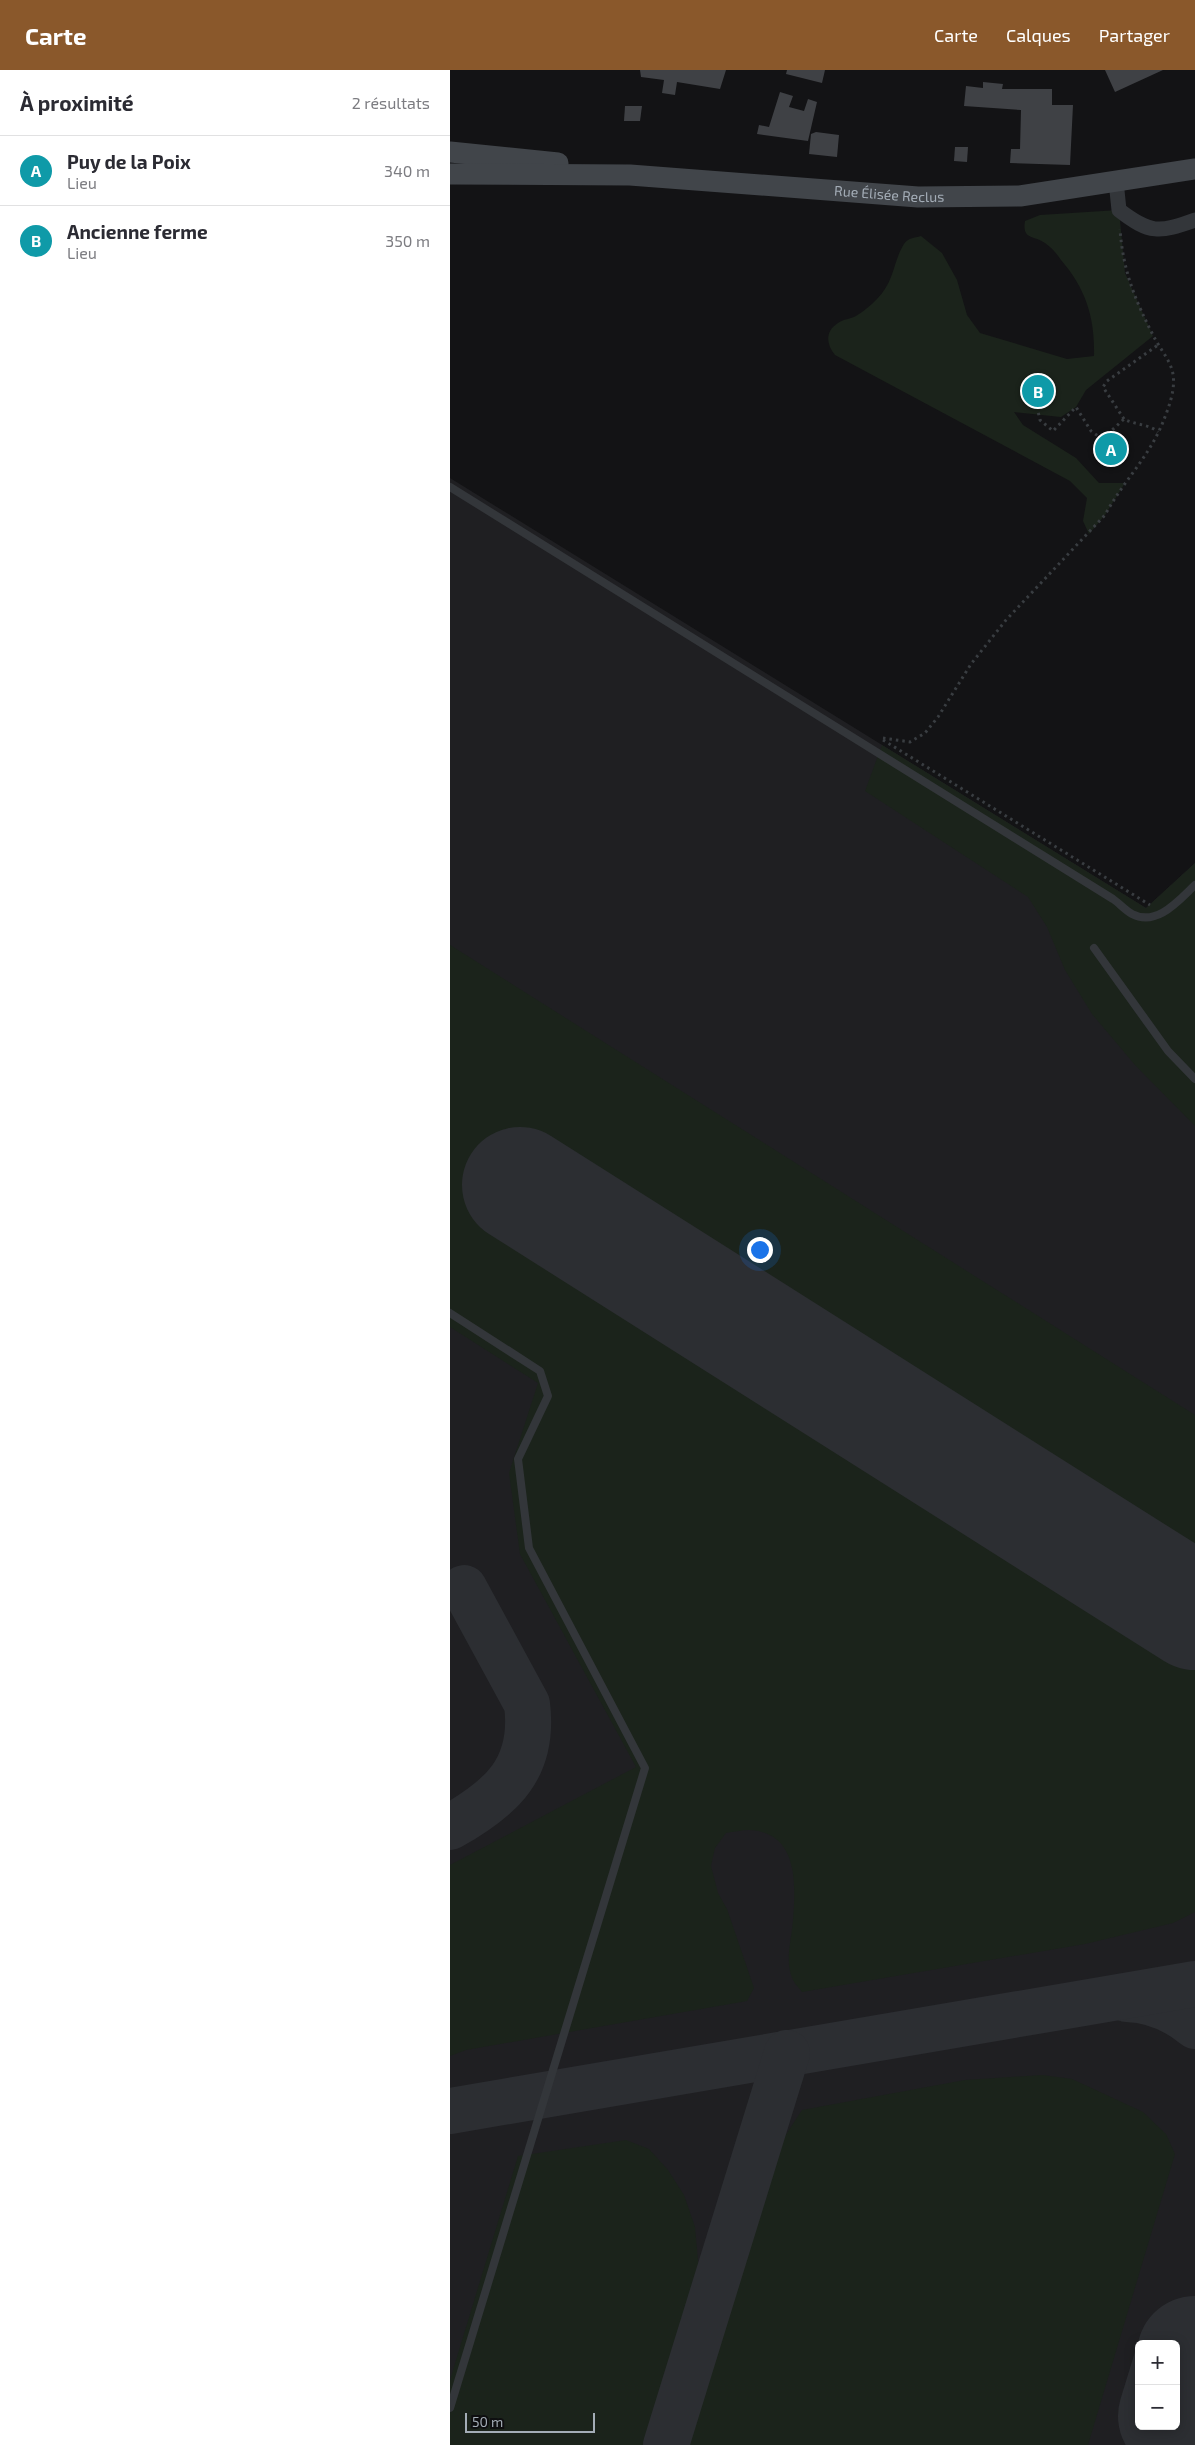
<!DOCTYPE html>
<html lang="fr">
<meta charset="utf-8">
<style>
:root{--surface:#fff;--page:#f7f7f7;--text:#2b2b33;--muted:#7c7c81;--line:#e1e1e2;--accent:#8a582b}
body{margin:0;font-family:"Exo 2",sans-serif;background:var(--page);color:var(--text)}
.controls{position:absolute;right:15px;bottom:15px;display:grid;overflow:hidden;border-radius:8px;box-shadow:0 2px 12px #0003}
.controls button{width:45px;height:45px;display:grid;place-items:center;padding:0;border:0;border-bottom:1px solid var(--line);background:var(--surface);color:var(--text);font:25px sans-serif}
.scale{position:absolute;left:15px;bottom:12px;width:130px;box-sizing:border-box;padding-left:5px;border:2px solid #a3acb6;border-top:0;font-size:14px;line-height:18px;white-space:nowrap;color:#a3acb6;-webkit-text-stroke:4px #0e0e10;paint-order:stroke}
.you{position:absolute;left:309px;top:1179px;width:18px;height:18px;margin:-12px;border:4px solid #fff;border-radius:50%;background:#1a73e8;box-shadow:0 0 0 8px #1a73e833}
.badge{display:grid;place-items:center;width:32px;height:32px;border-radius:50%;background:var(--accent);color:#fff;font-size:16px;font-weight:700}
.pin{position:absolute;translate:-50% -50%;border:2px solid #fff;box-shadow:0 1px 5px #0006}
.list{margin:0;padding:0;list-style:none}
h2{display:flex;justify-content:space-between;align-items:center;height:65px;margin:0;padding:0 20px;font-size:21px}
h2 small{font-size:16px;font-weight:400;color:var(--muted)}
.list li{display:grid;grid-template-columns:32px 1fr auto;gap:15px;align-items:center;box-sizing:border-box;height:70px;padding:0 20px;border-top:1px solid var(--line)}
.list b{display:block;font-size:19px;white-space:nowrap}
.list p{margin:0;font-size:16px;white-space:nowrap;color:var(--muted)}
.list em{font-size:16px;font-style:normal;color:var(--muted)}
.map{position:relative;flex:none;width:745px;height:2375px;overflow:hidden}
header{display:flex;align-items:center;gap:30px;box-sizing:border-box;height:70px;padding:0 25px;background:var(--accent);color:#fff}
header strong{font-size:24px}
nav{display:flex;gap:28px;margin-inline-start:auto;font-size:18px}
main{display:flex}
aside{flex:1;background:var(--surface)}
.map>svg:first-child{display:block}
.built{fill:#1f1f22;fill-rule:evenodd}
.green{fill:#1b231b}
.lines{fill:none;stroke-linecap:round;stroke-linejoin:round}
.taxiway{stroke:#2c2e32;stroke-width:46}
.runway{stroke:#2c2e32;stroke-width:116}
.building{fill:#3f4145}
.path{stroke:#393d41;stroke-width:3;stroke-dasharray:2.5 4;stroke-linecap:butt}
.lane{stroke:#33363a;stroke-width:8}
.street{stroke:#33363a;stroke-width:15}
.secondary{stroke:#41454a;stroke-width:21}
.labels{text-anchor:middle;stroke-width:4.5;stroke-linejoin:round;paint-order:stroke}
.street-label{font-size:14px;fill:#a3acb6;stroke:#0e0e10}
</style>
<header>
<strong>Carte</strong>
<nav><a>Carte</a><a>Calques</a><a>Partager</a></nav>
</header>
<main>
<aside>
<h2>À proximité<small>2 résultats</small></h2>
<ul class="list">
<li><span class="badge" style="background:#0f9aa8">A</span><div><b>Puy de la Poix</b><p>Lieu</p></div><em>340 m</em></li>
<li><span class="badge" style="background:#0f9aa8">B</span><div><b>Ancienne ferme</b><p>Lieu</p></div><em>350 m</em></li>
</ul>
</aside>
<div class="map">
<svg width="745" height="2375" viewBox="0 0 745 2375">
<rect width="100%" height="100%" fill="#131315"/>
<path class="built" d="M 0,408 L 696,838 L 745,793 L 745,2375 L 0,2375 ZM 689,2274 L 726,2274 L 726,2356 L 689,2356 Z"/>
<g class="green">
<path d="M 669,140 L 675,203 L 703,266 L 636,320 L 626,337 L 611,347 L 564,342 L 573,355 L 626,388 L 649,413 L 675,413 L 655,445 L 639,464 L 633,451 L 637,428 L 620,411 L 385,285 C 376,274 375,261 388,253 C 393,249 401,249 406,246 C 413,242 421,235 427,229 C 445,211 443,191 454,174 C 458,168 464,168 471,166 L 492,183 L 507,210 L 517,245 L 530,263 L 617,289 L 644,286 C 645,248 636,219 611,190 C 607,184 601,177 595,173 C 583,165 572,170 575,151 L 590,145 Z"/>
<polygon points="432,675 696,838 745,793 745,1056 685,995 642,944 615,900 597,857 578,827 415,721"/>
<path d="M 0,875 L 745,1345 L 745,1842 L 723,1853 L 635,1874 L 352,1922 C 349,1918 345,1914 343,1910 C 334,1890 342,1870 343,1849 C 346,1813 348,1762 299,1760 C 292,1760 283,1762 276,1763 L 265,1778 L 261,1796 L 268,1823 L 277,1839 L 304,1918 L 297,1931 L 16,1980 L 0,1986 L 0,1795 L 186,1697 L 70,1484 L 59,1403 L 88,1313 L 0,1257 Z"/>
<polygon points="592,2005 622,2009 693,2042 716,2064 725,2084 638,2375 235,2375 322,2093 335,2066 352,2040 515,2010"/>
<polygon points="176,2070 199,2079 218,2100 234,2125 245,2157 249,2201 195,2375 0,2375 0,2310 68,2086"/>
</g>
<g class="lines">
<g class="taxiway">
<path d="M 0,1757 C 52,1728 85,1698 77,1634 L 14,1518"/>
<path d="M 677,1929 C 702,1930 726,1940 745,1956"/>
<polyline points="0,2041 745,1914"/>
<polyline points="216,2375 337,1983"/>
</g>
<g class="runway">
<polyline points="70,1115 745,1542"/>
<polyline points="726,2346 745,2284"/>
</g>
</g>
<g class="building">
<polygon points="190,0 276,0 270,19 227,12 225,25 212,23 214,10 191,7"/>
<polygon points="337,0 375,0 372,13 336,4"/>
<polygon points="655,0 713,0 665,22"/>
<polygon points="533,12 553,14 552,19 602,19 602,35 623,35 620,95 560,93 561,79 570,79 571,40 514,36 516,16 533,18"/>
<polygon points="330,22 343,26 339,37 354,41 358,29 367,32 358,71 307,64 309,55 319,57"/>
<polygon points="175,36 192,36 190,51 174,51"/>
<polygon points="366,62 389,65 387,87 359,84 361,64"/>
<polygon points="505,77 518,77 517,92 504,91"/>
</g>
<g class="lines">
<g class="path">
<path d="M 588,317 L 587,337 L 590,350 L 603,361 L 626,337 L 641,361 L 648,366 L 659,363 L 674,349 C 685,355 699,354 708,362"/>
<polyline points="674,349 653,317 657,311 708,275"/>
<path d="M 433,668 L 460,672 L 475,663 L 488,647 L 521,594 L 556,550 L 655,445 C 672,413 699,387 713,352 C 719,337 727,316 722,300 C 719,289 709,277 704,267 C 685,230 673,201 670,159"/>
<polyline points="433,670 700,835"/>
</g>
<g class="lane">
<path d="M 0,417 L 663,829 C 669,833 675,840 682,844 C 707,857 729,830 745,815"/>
<polyline points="644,878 718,981 745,1009"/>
<polyline points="0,1243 90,1301 98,1326 68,1389 79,1478 195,1698 0,2338"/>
</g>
<path class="street" d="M 666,111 L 669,140 C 700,164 709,163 745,150"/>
<g class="secondary">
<polyline points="0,82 108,93"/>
<path id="s1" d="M 0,104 L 180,105 L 468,127 L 570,126 L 745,99"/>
</g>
</g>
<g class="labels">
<g class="street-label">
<text dy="5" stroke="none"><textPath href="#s1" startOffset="440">Rue Élisée Reclus</textPath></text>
</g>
</g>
</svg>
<div class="controls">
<button>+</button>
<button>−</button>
</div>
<div class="scale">50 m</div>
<div class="you"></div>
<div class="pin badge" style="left:661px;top:379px;background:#0f9aa8">A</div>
<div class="pin badge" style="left:588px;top:321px;background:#0f9aa8">B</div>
</div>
</main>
